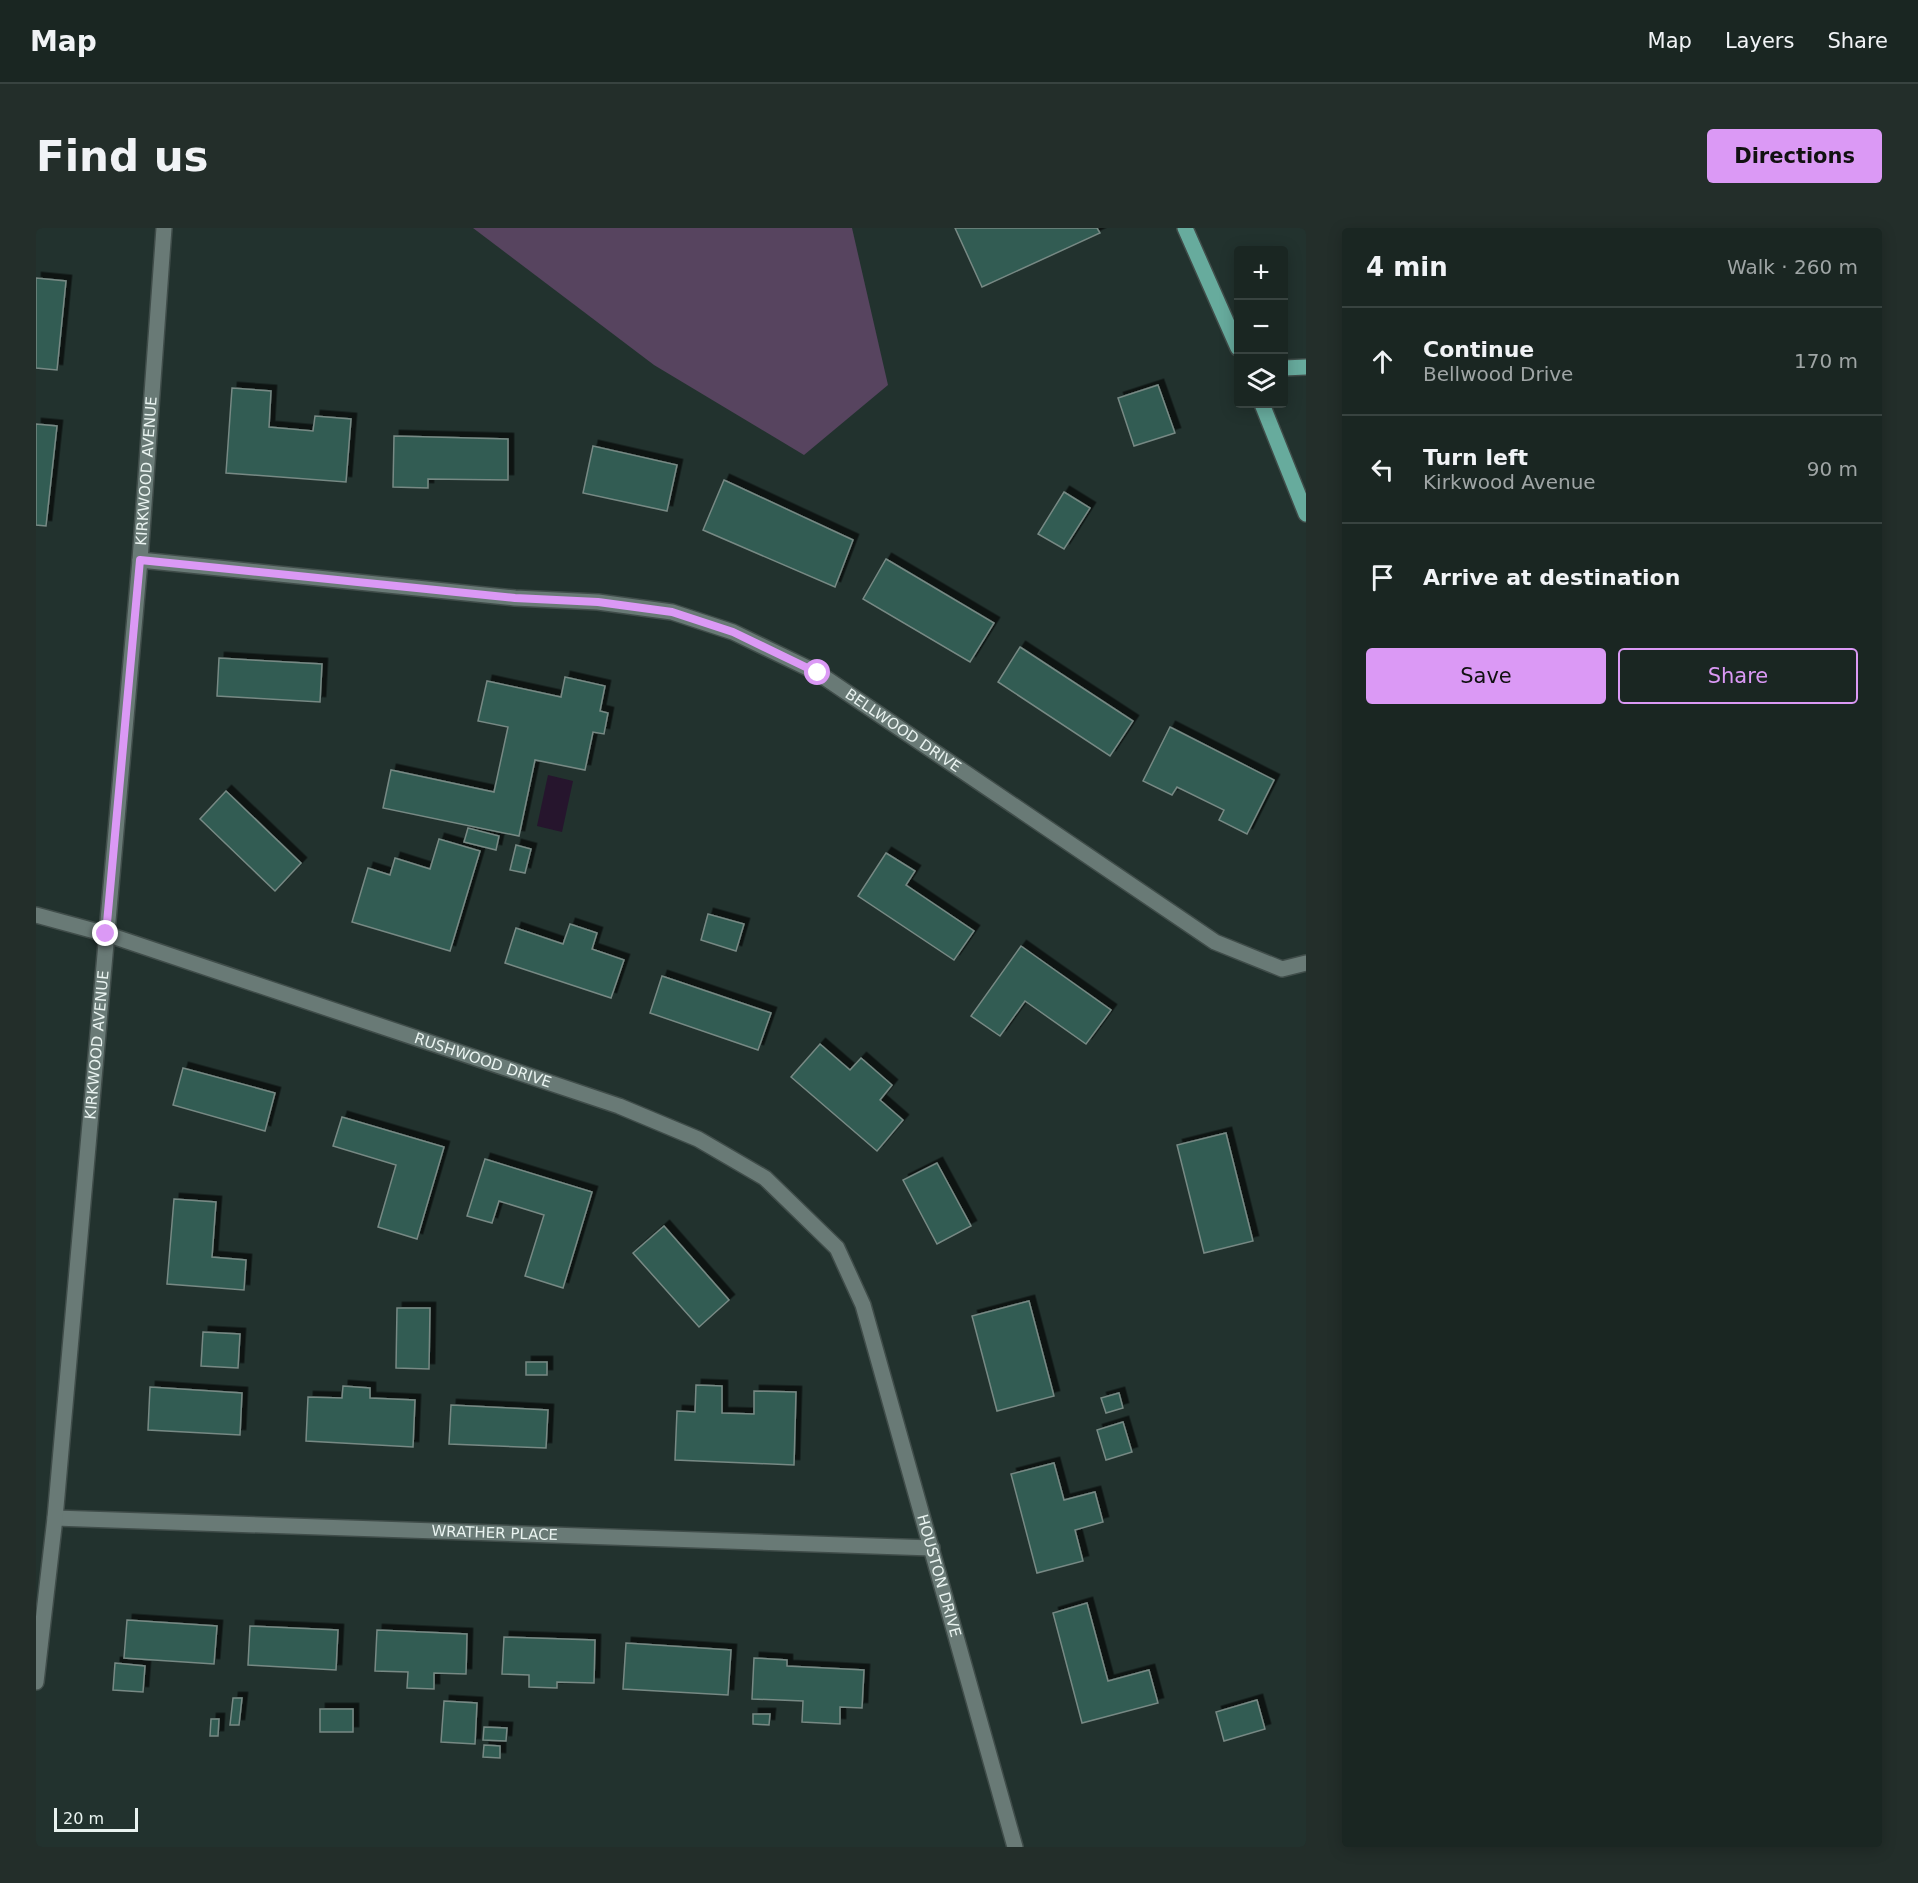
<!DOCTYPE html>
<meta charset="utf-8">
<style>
:root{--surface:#1a2622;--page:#232e2a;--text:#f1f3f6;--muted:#9fa5a5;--line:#384340;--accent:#db99f5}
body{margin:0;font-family:"DejaVu Sans",sans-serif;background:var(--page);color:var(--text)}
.controls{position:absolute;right:18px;top:18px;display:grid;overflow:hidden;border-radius:6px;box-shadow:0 3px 15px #0003}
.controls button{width:54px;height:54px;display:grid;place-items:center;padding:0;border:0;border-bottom:2px solid var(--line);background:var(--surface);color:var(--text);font:30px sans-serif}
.scale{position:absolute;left:18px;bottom:15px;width:84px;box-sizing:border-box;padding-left:6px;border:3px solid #e9f3f0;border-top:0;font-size:16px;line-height:21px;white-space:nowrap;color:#e9f3f0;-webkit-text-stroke:4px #22322e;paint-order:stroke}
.stop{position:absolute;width:18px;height:18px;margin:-14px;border:4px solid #db99f5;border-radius:50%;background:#fff}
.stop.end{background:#db99f5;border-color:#fff;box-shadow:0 2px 6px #0008}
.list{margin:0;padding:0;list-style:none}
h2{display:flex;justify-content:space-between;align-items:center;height:78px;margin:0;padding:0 24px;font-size:26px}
h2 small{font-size:20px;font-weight:400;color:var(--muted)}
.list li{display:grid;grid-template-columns:39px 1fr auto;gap:18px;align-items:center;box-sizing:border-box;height:108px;padding:0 24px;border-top:2px solid var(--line)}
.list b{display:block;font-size:22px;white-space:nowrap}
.list p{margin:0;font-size:20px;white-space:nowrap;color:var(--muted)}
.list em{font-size:20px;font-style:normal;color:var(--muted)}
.actions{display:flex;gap:12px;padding:18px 24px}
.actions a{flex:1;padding:14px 0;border:2px solid var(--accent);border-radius:6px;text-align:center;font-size:21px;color:var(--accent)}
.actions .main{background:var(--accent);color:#111}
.icon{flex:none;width:33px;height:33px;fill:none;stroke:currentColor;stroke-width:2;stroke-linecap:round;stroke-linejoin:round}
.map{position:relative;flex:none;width:1270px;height:1619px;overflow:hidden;border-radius:6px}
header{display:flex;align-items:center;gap:36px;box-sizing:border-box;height:84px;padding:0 30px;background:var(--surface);border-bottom:2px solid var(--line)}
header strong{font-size:28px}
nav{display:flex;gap:33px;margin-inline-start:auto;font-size:21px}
.intro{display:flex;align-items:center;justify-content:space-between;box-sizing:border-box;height:144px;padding:0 36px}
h1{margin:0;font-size:42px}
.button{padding:15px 27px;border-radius:6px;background:var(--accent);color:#111;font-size:21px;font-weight:700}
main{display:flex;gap:36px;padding:0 36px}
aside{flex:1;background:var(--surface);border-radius:6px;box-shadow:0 3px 15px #0003}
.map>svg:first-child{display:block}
.green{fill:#57445f}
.water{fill:#26152d}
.building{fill:#315c53;stroke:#778984;stroke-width:1.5;filter:url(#shadow)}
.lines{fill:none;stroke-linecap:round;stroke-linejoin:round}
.minor-casing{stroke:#404d4a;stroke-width:18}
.primary-casing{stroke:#404d4a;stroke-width:18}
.minor{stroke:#697a76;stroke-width:15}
.primary{stroke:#67ab9d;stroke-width:15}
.route{stroke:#db99f5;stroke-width:8}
.labels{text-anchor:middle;stroke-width:4.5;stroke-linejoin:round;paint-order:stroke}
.street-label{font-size:15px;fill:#e9f3f0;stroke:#22322e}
</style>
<header>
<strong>Map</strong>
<nav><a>Map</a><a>Layers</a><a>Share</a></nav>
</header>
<div class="intro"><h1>Find us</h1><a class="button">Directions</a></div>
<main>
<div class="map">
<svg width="1270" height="1619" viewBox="0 0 1270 1619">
<defs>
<filter id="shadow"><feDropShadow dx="5.5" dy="-5.5" stdDeviation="0" flood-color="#0009"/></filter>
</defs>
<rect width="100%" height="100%" fill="#22322e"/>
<polygon class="green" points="437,0 816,0 852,157 768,227 618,137"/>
<polygon class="water" points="512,547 537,553 526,604 501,598"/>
<g class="building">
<polygon points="919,0 1061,0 1064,5 946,59"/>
<polygon points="0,50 30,53 21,142 0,140"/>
<polygon points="1122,157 1139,205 1098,218 1082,170"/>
<polygon points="196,160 235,163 233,199 277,203 279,188 315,191 310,254 190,245"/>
<polygon points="0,196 21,198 10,298 0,297"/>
<polygon points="358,208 472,211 472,252 392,251 392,260 357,259"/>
<polygon points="557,218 641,237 631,283 547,265"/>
<polygon points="688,252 817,312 799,359 667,302"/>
<polygon points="1028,264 1054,280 1028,321 1002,306"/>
<polygon points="850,331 958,395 934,434 827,371"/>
<polygon points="984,419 1097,493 1074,528 962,454"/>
<polygon points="183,430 286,436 284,474 181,468"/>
<polygon points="529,449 569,458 564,483 572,485 568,506 557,504 549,542 499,532 483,608 347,580 355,542 458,564 472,499 442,493 451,453 525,469"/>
<polygon points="1134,499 1238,552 1211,606 1183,592 1188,582 1141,559 1136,567 1107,553"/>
<polygon points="190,563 265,635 239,663 164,591"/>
<polygon points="432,600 463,608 460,622 428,614"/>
<polygon points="403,611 444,623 414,723 316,694 332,640 354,647 359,630 394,641"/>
<polygon points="480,617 495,621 489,645 474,642"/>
<polygon points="850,625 879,643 870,657 938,703 918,732 822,668"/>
<polygon points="672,686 708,696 700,723 665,712"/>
<polygon points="534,696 561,705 556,721 588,732 575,770 469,735 480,700 527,716"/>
<polygon points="985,718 1075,782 1050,816 989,773 964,808 935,788"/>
<polygon points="626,748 735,785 722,822 614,785"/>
<polygon points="784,816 814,842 825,830 856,857 844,872 867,892 841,923 755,849"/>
<polygon points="147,840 239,865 229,903 137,877"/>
<polygon points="306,889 408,919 381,1011 342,999 360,937 297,918"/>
<polygon points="1190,905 1217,1013 1168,1025 1141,917"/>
<polygon points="449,931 556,964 527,1060 489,1048 508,987 463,973 456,995 431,988"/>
<polygon points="901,935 935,998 901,1016 867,952"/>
<polygon points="138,971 180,974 176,1029 210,1032 208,1062 131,1056"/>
<polygon points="628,998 693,1072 663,1099 597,1025"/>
<polygon points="993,1073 1018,1168 961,1183 936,1088"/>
<polygon points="361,1080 394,1080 393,1141 360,1140"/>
<polygon points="167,1104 204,1106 202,1140 165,1138"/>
<rect x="490" y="1134" width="21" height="13"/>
<polygon points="660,1157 686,1158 686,1185 718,1186 718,1163 760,1164 758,1237 639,1232 641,1183 659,1184"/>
<polygon points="307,1158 334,1160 334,1170 379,1172 377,1219 270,1213 272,1169 306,1170"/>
<polygon points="114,1159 206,1165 204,1207 112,1202"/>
<polygon points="1083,1165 1087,1180 1070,1185 1065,1170"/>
<polygon points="415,1177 512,1182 510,1220 413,1216"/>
<polygon points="1087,1194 1096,1224 1070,1232 1061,1202"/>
<polygon points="1018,1235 1028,1272 1059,1264 1067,1294 1039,1302 1047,1333 1001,1345 975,1246"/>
<polygon points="1051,1375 1072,1453 1113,1442 1122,1475 1046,1495 1017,1385"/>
<polygon points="91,1392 181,1398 178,1436 88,1430"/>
<polygon points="214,1398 302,1402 300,1442 212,1437"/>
<polygon points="341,1402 431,1406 430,1446 398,1445 398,1461 371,1460 372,1444 339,1443"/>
<polygon points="468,1409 559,1412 558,1455 521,1454 521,1460 493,1459 493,1447 466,1446"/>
<polygon points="590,1415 695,1422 692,1467 587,1461"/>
<polygon points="718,1430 751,1432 751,1438 828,1442 826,1480 804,1479 804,1496 766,1494 767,1473 716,1471"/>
<polygon points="79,1435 109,1438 107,1464 77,1462"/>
<polygon points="197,1470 206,1470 203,1497 194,1497"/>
<polygon points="1221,1472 1229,1501 1188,1513 1180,1484"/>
<polygon points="408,1473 441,1475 439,1516 405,1514"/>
<rect x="284" y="1481" width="33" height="23"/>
<polygon points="717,1486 734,1486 733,1497 717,1496"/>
<polygon points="175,1491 183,1491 182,1508 174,1508"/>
<polygon points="448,1499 471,1500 470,1513 447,1512"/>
<polygon points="448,1517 464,1518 464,1530 447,1529"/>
</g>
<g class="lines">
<defs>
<g id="minor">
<path id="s1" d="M 104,332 L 479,370 L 562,374 L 636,384 L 697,404 L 782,445 L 1179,714 L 1246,741 L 1270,735"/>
<path id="s2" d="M 0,687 L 70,706 L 583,878 L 662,911 L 729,950 L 801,1020 L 827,1077 L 979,1619"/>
<path id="s3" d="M 19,1290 L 896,1320"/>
<path id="s4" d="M 0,1454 L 19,1290 L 104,332 L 128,0"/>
</g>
<g id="primary">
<polyline points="1149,0 1202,120"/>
<polyline points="1248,140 1270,139"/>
<polyline points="1226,176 1270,286"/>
</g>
</defs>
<use href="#minor" class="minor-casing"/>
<use href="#primary" class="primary-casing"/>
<use href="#minor" class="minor"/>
<use href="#primary" class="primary"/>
</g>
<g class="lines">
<polyline class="route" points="70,706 104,332 479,370 562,374 636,384 697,404 782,445"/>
</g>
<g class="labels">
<g class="street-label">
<text dy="5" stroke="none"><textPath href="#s4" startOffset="1216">KIRKWOOD AVENUE</textPath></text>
<text dy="5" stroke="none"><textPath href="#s1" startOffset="796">BELLWOOD DRIVE</textPath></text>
<text dy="5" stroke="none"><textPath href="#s4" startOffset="640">KIRKWOOD AVENUE</textPath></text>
<text dy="5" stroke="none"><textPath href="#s2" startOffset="470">RUSHWOOD DRIVE</textPath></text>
<text dy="5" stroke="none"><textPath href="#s3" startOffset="440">WRATHER PLACE</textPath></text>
<text dy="5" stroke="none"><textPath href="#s2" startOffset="1221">HOUSTON DRIVE</textPath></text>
</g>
</g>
</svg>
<div class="controls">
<button>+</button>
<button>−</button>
<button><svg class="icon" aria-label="layers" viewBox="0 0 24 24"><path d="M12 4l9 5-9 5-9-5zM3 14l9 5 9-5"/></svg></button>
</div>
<div class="scale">20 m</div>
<div class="stop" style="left:782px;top:445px"></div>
<div class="stop end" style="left:70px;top:706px"></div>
</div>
<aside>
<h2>4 min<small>Walk · 260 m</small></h2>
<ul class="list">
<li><svg class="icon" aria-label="ahead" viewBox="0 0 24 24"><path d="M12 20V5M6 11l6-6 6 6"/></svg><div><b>Continue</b><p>Bellwood Drive</p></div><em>170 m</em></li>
<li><svg class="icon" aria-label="left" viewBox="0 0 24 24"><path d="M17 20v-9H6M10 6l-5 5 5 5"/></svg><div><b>Turn left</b><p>Kirkwood Avenue</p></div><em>90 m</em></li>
<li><svg class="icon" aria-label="arrive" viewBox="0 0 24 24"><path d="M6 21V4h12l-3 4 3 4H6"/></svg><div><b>Arrive at destination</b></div></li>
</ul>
<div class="actions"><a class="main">Save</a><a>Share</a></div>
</aside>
</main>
